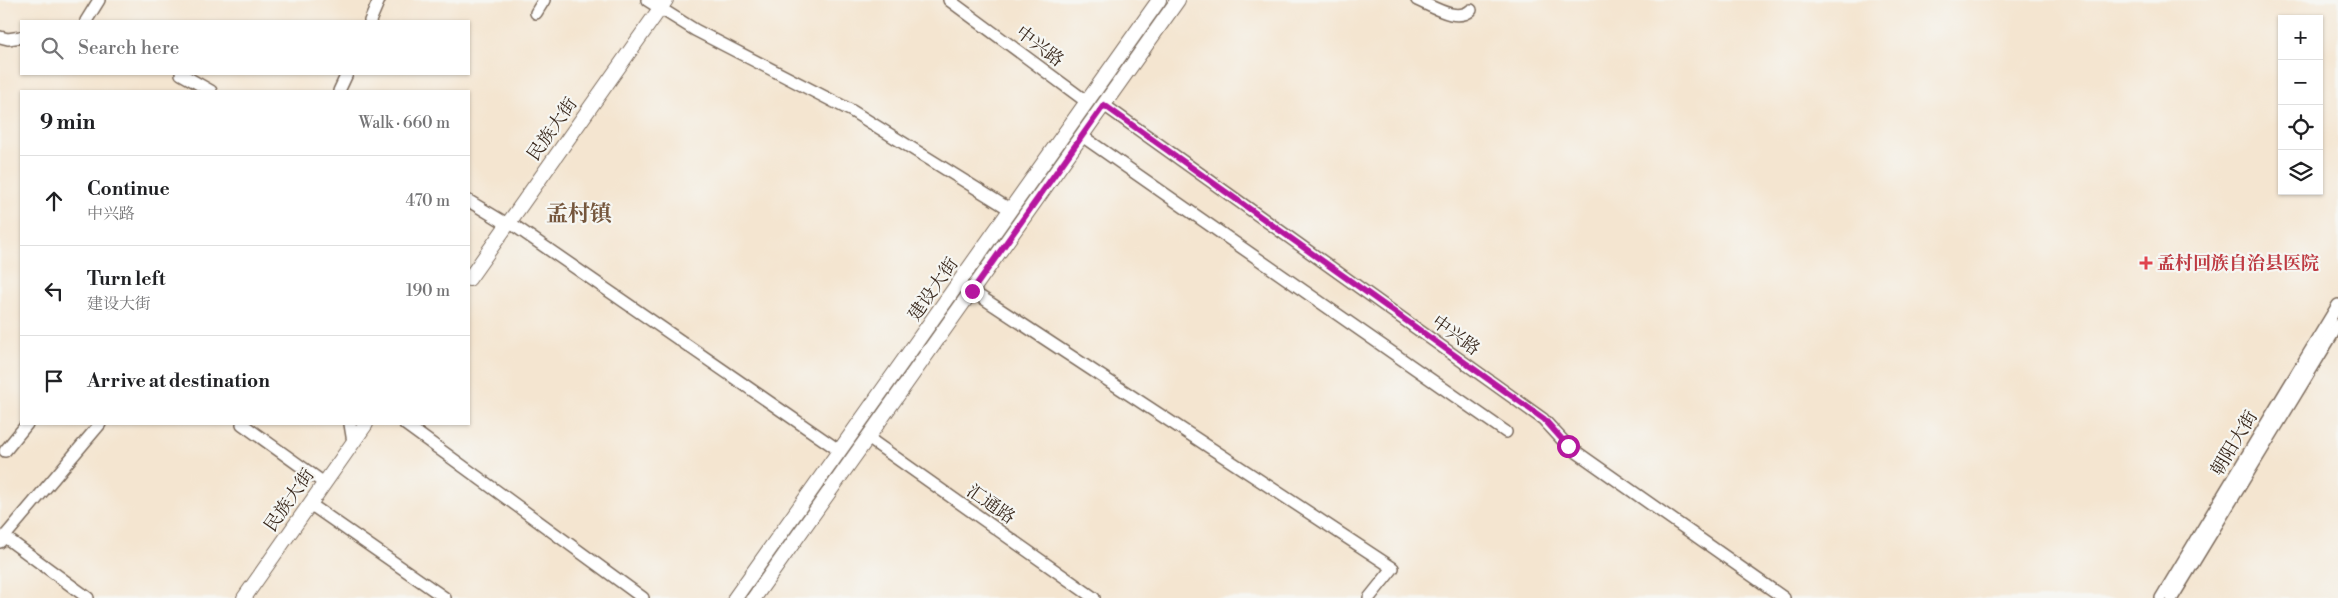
<!DOCTYPE html>
<meta charset="utf-8">
<style>
:root{--surface:#fff;--page:#f6f6f6;--text:#202124;--muted:#757577;--line:#e0e0e0}
body{margin:0;font-family:"Libre Bodoni","Noto Serif SC",serif;background:var(--page);color:var(--text)}
.controls{position:absolute;right:15px;top:15px;display:grid;overflow:hidden;border-radius:0px;box-shadow:0 1px 4px #0004}
.controls button{width:45px;height:45px;display:grid;place-items:center;padding:0;border:0;border-bottom:1px solid var(--line);background:var(--surface);color:var(--text);font:25px sans-serif}
.stop{position:absolute;width:15px;height:15px;margin:-11px;border:4px solid #b5179e;border-radius:50%;background:#fff}
.stop.end{background:#b5179e;border-color:#fff;box-shadow:0 1px 5px #0008}
.list{margin:0;padding:0;list-style:none}
h2{display:flex;justify-content:space-between;align-items:center;height:65px;margin:0;padding:0 20px;font-size:21px}
h2 small{font-size:16px;font-weight:400;color:var(--muted)}
.list li{display:grid;grid-template-columns:32px 1fr auto;gap:15px;align-items:center;box-sizing:border-box;height:90px;padding:0 20px;border-top:1px solid var(--line)}
.list b{display:block;font-size:19px;white-space:nowrap}
.list p{margin:0;font-size:16px;white-space:nowrap;color:var(--muted)}
.list em{font-size:16px;font-style:normal;color:var(--muted)}
.icon{flex:none;width:28px;height:28px;fill:none;stroke:currentColor;stroke-width:2;stroke-linecap:round;stroke-linejoin:round}
.map{position:relative;flex:none;width:2338px;height:598px;overflow:hidden}
.search{position:absolute;background:var(--surface);box-shadow:0 1px 4px #0004;left:20px;top:20px;width:450px;height:55px;display:flex;align-items:center;gap:12px;box-sizing:border-box;padding:0 18px;border-radius:0px;color:var(--muted);font-size:19px}
.panel{position:absolute;background:var(--surface);box-shadow:0 1px 4px #0004;left:20px;top:90px;width:450px;height:335px;border-radius:0px}
.map>svg:first-child{display:block}
.lines{fill:none;stroke-linecap:round;stroke-linejoin:round}
.minor-casing{stroke:#7c6b5c;stroke-width:14}
.major-casing{stroke:#7c6b5c;stroke-width:16}
.minor{stroke:#fff;stroke-width:11}
.major{stroke:#fff;stroke-width:14}
.route{stroke:#b5179e;stroke-width:6}
.health-dot{fill:#e0444e;stroke:#f6f6f2;stroke-width:2}
.labels{text-anchor:middle;stroke-width:4.5;stroke-linejoin:round;paint-order:stroke}
.street-label{font-size:18px;fill:#3b2a1e;stroke:#f6f6f2}
.health-label{font-size:18px;font-weight:bold;fill:#be3a42;stroke:#f6f6f2;text-anchor:start}
.district-label{font-size:22px;font-weight:bold;fill:#75563c;stroke:#f6f6f2}
</style>
<div class="map">
<svg width="2338" height="598" viewBox="0 0 2338 598">
<rect width="100%" height="100%" fill="#f6f6f2"/>
<filter id="ink" filterUnits="userSpaceOnUse"><feTurbulence type="fractalNoise" baseFrequency=".02" numOctaves="2"/><feDisplacementMap in="SourceGraphic" scale="10" xChannelSelector="R" yChannelSelector="G"/><feConvolveMatrix kernelMatrix="1 2 1 2 8 2 1 2 1" color-interpolation-filters="sRGB"/></filter>
<filter id="wash" filterUnits="userSpaceOnUse"><feTurbulence type="fractalNoise" baseFrequency=".0096" numOctaves="4" result="noise"/><feDisplacementMap in="SourceGraphic" scale="20" xChannelSelector="R" yChannelSelector="G"/><feGaussianBlur stdDeviation="1.12" result="paint"/><feColorMatrix in="noise" values="0 0 0 0 0 0 0 0 0 0 0 0 0 0 0 0 0 1.4 0 .05"/><feComposite in="paint" operator="in"/></filter>
<g filter="url(#wash)">
<rect width="100%" height="100%" fill="#f4e5d0"/>
</g>
<g filter="url(#ink)">
<g class="lines">
<defs>
<g id="minor">
<polyline points="647,0 695,30 852,111 1011,210"/>
<polyline points="949,0 1087,102"/>
<path d="M 1417,0 C 1432,6 1457,23 1471,10"/>
<polyline points="536,13 544,0"/>
<polyline points="86,21 99,0"/>
<polyline points="370,21 379,0"/>
<polyline points="0,37 8,39 21,37"/>
<polyline points="181,74 211,91"/>
<polyline points="339,91 347,74"/>
<polyline points="1104,105 1543,419 1568,446 1784,598"/>
<polyline points="1082,136 1506,432"/>
<polyline points="469,201 507,224"/>
<polyline points="509,222 840,451"/>
<polyline points="972,291 1393,568 1369,598"/>
<polyline points="242,424 324,483"/>
<polyline points="350,424 353,442"/>
<polyline points="405,424 643,598"/>
<polyline points="868,438 1094,598"/>
<polyline points="5,451 27,424"/>
<polyline points="310,504 445,598"/>
<polyline points="5,537 88,598"/>
<polyline points="0,542 100,424"/>
<polyline points="2161,598 2338,305"/>
<polyline points="2172,598 2338,325"/>
</g>
<g id="major">
<polyline points="469,279 666,0"/>
<polyline points="244,598 366,424"/>
<polyline points="735,598 1159,0"/>
<polyline points="754,598 1178,0"/>
</g>
</defs>
<use href="#minor" class="minor-casing"/>
<use href="#major" class="major-casing"/>
<use href="#minor" class="minor"/>
<use href="#major" class="major"/>
</g>
</g>
<g class="lines" filter="url(#ink)">
<polyline class="route" points="972,291 1104,105 1544,419 1568,446"/>
</g>
<path class="health-dot" d="M2143.5 255.5h5v5h5v5h-5v5h-5v-5h-5v-5h5z"/>
<g class="labels">
<g class="street-label">
<text transform="translate(1040 46) rotate(37)" y="6">中兴路</text>
<text transform="translate(552 129) rotate(-55)" y="6">民族大街</text>
<text transform="translate(933 289) rotate(-55)" y="6">建设大街</text>
<text transform="translate(1456 335) rotate(36)" y="6">中兴路</text>
<text transform="translate(2234 443) rotate(-59)" y="6">朝阳大街</text>
<text transform="translate(289 500) rotate(-55)" y="6">民族大街</text>
<text transform="translate(991 504) rotate(35)" y="6">汇通路</text>
</g>
<g class="health-label">
<text x="2157" y="269">孟村回族自治县医院</text>
</g>
<g class="district-label">
<text x="579" y="221">孟村镇</text>
</g>
</g>
</svg>
<div class="controls">
<button>+</button>
<button>−</button>
<button><svg class="icon" aria-label="locate" viewBox="0 0 24 24"><circle cx="12" cy="12" r="6"/><path d="M12 2v4M12 18v4M2 12h4M18 12h4"/></svg></button>
<button><svg class="icon" aria-label="layers" viewBox="0 0 24 24"><path d="M12 4l9 5-9 5-9-5zM3 14l9 5 9-5"/></svg></button>
</div>
<div class="stop" style="left:1568px;top:446px"></div>
<div class="stop end" style="left:972px;top:291px"></div>
<div class="search"><svg class="icon" aria-label="search" viewBox="0 0 24 24"><circle cx="10" cy="10" r="6"/><path d="M15 15l6 6"/></svg>Search here</div>
<section class="panel">
<h2>9 min<small>Walk · 660 m</small></h2>
<ul class="list">
<li><svg class="icon" aria-label="ahead" viewBox="0 0 24 24"><path d="M12 20V5M6 11l6-6 6 6"/></svg><div><b>Continue</b><p>中兴路</p></div><em>470 m</em></li>
<li><svg class="icon" aria-label="left" viewBox="0 0 24 24"><path d="M17 20v-9H6M10 6l-5 5 5 5"/></svg><div><b>Turn left</b><p>建设大街</p></div><em>190 m</em></li>
<li><svg class="icon" aria-label="arrive" viewBox="0 0 24 24"><path d="M6 21V4h12l-3 4 3 4H6"/></svg><div><b>Arrive at destination</b></div></li>
</ul>
</section>
</div>
